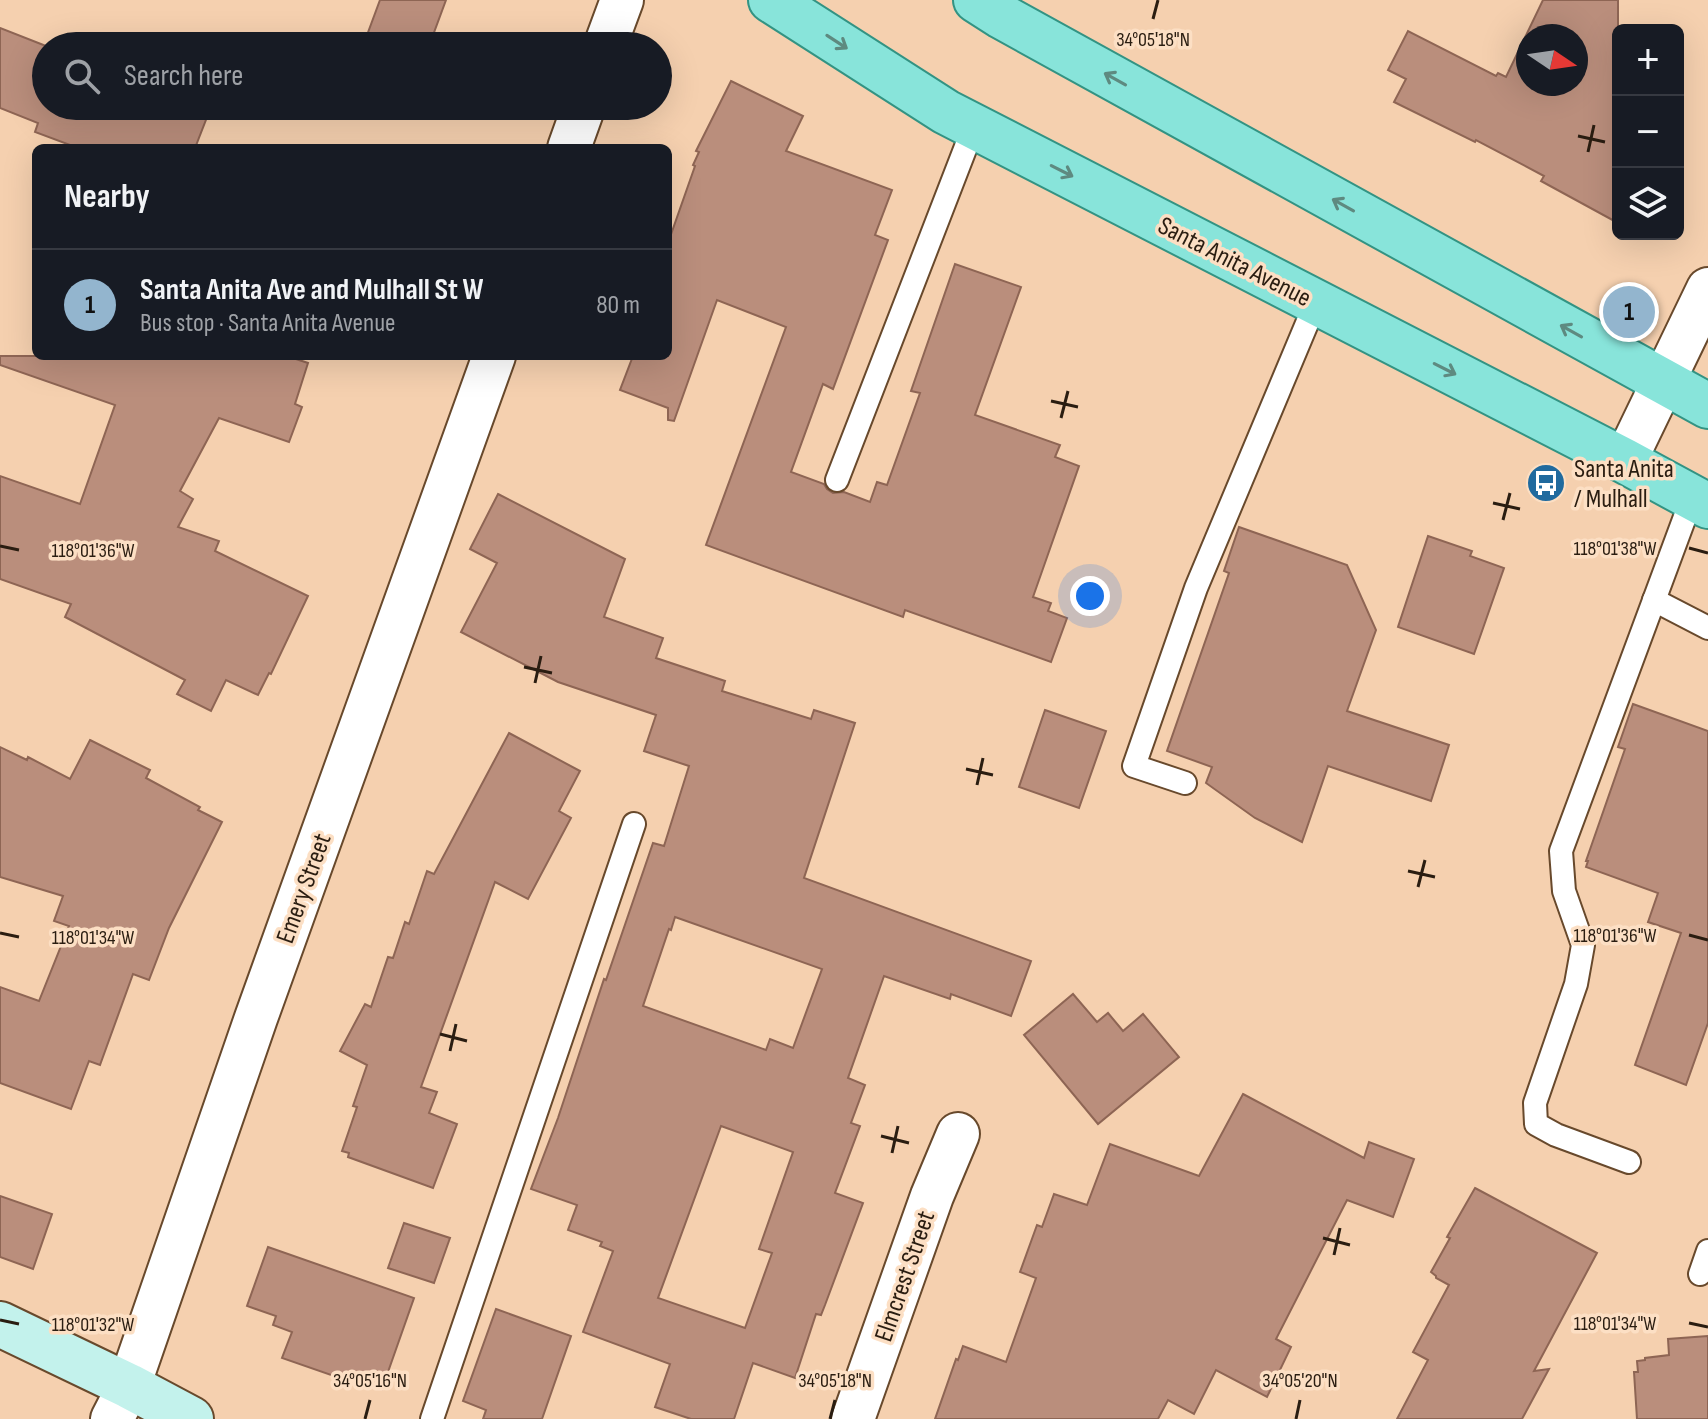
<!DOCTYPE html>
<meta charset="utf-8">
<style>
:root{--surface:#171b24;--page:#242831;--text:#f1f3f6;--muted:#9ea1a6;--line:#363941;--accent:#93b5ce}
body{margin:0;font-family:"Sofia Sans Condensed",sans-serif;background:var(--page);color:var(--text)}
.controls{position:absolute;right:24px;top:24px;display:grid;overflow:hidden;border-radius:12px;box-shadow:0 8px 32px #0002}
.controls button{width:72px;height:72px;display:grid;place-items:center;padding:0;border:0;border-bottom:2px solid var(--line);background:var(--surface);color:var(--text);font:40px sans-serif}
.compass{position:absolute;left:1516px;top:24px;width:72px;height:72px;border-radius:50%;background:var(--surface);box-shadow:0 8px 32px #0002;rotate:103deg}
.you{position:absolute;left:1090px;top:596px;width:28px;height:28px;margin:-20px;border:6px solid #fff;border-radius:50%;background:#1a73e8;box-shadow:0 0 0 12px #1a73e833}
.badge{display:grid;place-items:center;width:52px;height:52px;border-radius:50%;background:var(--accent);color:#111;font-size:26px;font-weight:700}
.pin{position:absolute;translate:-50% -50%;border:4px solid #fff;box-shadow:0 2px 8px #0006}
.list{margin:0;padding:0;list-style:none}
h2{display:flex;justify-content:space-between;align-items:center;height:104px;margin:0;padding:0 32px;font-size:34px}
h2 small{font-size:26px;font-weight:400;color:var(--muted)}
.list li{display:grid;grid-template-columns:52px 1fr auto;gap:24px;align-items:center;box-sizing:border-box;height:112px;padding:0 32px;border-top:2px solid var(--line)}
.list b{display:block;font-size:30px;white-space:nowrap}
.list p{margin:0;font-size:26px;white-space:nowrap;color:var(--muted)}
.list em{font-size:26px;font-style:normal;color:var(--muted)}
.icon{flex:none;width:44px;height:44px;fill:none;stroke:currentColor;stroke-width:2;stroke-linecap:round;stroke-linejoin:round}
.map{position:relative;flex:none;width:1708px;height:1419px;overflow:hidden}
.search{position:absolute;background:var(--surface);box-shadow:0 8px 32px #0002;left:32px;top:32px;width:640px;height:88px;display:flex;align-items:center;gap:20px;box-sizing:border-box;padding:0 28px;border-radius:44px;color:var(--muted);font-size:30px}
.panel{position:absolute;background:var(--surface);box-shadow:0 8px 32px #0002;left:32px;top:144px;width:640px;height:216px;border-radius:12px}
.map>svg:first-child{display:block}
.building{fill:#ba8e7c;stroke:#8e6554;stroke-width:2;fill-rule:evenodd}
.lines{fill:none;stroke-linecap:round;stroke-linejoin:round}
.lane-casing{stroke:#68492c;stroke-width:26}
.street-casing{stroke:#68492c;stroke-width:46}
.secondary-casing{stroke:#68492c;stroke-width:48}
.primary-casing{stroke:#339383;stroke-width:48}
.lane{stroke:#fff;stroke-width:22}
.street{stroke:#fff;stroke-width:42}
.secondary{stroke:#c3f2ec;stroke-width:44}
.primary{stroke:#88e4da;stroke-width:44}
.oneway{stroke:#5e8a80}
.ticks{fill:none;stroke:#2a1d11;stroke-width:3}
.labels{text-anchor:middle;stroke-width:7;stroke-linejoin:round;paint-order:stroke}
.street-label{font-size:26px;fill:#2a1d11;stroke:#fcdfc4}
.poi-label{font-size:26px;fill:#2a1d11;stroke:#fcdfc4;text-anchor:start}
.ticks-label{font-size:20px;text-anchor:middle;fill:#2a1d11;stroke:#fcdfc4;stroke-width:7;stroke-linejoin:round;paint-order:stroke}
</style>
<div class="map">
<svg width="1708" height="1419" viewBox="0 0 1708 1419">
<rect width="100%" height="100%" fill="#f5d0af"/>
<g class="building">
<polygon points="380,0 446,0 429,46 363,46"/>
<path d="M 1543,0 L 1618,0 L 1618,223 L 1541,181 L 1544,176 L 1476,140 L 1475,142 L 1394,102 L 1406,79 L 1388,70 L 1408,31 L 1496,76 L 1498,73 L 1506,77 ZM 1528,36 L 1576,36 L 1576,84 L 1528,84 Z"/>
<polygon points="0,28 46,46 46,106 194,106 209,112 195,148 78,148 35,132 38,123 0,108"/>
<polygon points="731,81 803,116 786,151 892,190 875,235 888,240 833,389 823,384 791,472 824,484 827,489 833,493 844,492 870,502 877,482 887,485 920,393 911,391 955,264 1021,287 975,415 1060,445 1055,457 1079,466 1033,597 1051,603 1048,611 1067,618 1051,662 905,610 903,617 706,545 786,327 717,300 674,421 668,420 668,408 620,390 633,356 668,356 668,243 695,166 693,165 699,152 696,151"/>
<polygon points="0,356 287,356 308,363 295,404 302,407 289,442 219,418 180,491 193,499 178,527 219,541 215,551 308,596 271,674 269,673 258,695 226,680 211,711 177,694 185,680 65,617 71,604 0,579 0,476 80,504 115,405 0,365"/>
<path d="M 498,494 L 625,559 L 604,617 L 663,638 L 656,658 L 725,681 L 722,691 L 811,719 L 814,710 L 855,723 L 804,878 L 1031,961 L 1011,1016 L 951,994 L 950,999 L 884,976 L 848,1078 L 865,1085 L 851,1123 L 860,1126 L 835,1193 L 863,1203 L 825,1305 L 821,1315 L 816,1314 L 795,1378 L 753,1363 L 734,1419 L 691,1419 L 655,1407 L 670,1364 L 583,1332 L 613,1251 L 600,1246 L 602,1242 L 568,1230 L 577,1205 L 531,1189 L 558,1118 L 604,979 L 606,980 L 653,843 L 664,846 L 689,766 L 644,751 L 656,715 L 558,682 L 461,632 L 497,563 L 470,549 ZM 675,917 L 822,969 L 793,1048 L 770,1039 L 766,1050 L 643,1006 L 669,929 L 671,930 ZM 721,1126 L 793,1152 L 759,1249 L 772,1253 L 745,1328 L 658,1298 Z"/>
<polygon points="1239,527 1347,565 1376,630 1347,711 1449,745 1431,801 1328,766 1302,842 1255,818 1206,783 1212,767 1167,751 1229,573 1224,571"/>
<polygon points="1428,536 1472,551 1470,556 1504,568 1474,654 1398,627"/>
<polygon points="1633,704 1708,731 1708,1023 1686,1085 1635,1065 1681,933 1648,922 1658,893 1586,867 1588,861 1586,861 1625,749 1618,747"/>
<polygon points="1045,710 1106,731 1079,808 1019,787"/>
<polygon points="509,733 580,771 559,811 571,818 528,899 495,882 421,1087 437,1092 429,1113 457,1124 433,1188 348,1157 349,1153 342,1151 357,1107 353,1106 367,1065 340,1051 365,1004 371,1007 388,957 393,958 405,922 409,924 427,871 434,874"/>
<polygon points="90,740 150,770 146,778 200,807 198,810 222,822 169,928 149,980 133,974 100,1065 89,1061 71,1109 0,1083 0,987 39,1001 69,926 54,921 63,896 0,877 0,747 27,760 28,757 70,779"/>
<polygon points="1073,994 1097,1022 1108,1013 1123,1031 1143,1014 1179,1057 1098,1124 1024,1035"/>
<polygon points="1243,1094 1364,1158 1369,1142 1414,1159 1393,1217 1347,1200 1276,1339 1291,1347 1267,1397 1216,1370 1194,1414 1168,1400 1158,1419 935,1419 956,1359 958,1360 963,1346 1006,1362 1036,1278 1020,1272 1037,1225 1042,1227 1054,1194 1087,1205 1110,1144 1199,1176"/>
<polygon points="1475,1188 1597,1253 1534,1371 1549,1369 1522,1419 1397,1419 1428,1360 1413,1352 1449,1285 1436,1278 1436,1276 1431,1272 1450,1238 1447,1237"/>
<polygon points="0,1196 52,1214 33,1269 0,1257"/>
<polygon points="404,1223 450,1238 434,1283 388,1268"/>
<polygon points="268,1247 414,1298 382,1389 358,1381 357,1384 282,1358 292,1332 273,1325 276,1316 247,1306"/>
<polygon points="496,1309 571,1336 542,1419 483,1419 486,1410 463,1401"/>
<polygon points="1708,1336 1708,1419 1637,1419 1634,1372 1638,1372 1637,1361 1645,1360 1645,1358 1669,1355 1668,1339"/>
</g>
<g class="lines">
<defs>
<g id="lane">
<polyline points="837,480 974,126"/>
<polyline points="1654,600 1708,628"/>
<polyline points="1185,783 1134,766 1196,588 1316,302"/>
<polyline points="1629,1162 1556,1135 1536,1124 1535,1103 1576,984 1583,945 1564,891 1561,851 1692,498"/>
<polyline points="1700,1274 1708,1251"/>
<polyline points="432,1419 634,824"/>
</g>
<g id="street">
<polyline points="605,46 622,0"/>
<polyline points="569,148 584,106"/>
<polyline points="1625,461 1708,289"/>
<polyline points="112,1419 129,1386 256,1018 494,356"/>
<polyline points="853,1419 932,1196 958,1134"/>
</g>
<polyline id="secondary" points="0,1324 129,1386 191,1419"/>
<g id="primary">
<polyline points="771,0 946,112 1625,461 1708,506"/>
<polyline points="976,0 1001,16 1708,406"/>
</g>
</defs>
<use href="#lane" class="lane-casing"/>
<use href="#street" class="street-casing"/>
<use href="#secondary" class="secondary-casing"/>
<use href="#primary" class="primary-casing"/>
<use href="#lane" class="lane"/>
<use href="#street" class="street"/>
<use href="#secondary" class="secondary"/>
<use href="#primary" class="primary"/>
</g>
<defs><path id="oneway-shaft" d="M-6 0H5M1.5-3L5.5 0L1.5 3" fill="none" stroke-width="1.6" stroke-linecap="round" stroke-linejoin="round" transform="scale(2)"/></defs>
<g class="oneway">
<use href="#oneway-shaft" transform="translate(837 42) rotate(33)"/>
<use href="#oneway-shaft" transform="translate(1115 79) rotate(-151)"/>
<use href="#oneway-shaft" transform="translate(1062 171) rotate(27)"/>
<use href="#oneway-shaft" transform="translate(1343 205) rotate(-151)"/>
<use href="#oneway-shaft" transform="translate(1571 331) rotate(-151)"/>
<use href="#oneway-shaft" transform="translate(1445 369) rotate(27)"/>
</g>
<path class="ticks" d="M 1153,19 L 1158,0M 1578,136 L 1605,142M 1588,152 L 1594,125M 1051,401 L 1078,407M 1061,418 L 1068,391M 1493,503 L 1520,509M 1503,520 L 1510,493M 0,546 L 19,550M 1689,548 L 1708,553M 524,667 L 552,673M 535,683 L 541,656M 966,769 L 993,775M 977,785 L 983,758M 1408,871 L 1435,877M 1418,887 L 1425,860M 0,933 L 19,937M 1689,935 L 1708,940M 440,1034 L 467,1041M 450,1051 L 456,1024M 881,1136 L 909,1143M 892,1153 L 898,1126M 1323,1238 L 1350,1245M 1334,1255 L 1340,1228M 0,1320 L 19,1324M 1689,1323 L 1708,1327M 365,1419 L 370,1400M 830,1419 L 835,1400M 1296,1419 L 1300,1400"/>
<defs>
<symbol id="bus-disc" viewBox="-11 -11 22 22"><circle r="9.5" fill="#206a9e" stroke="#fcdfc4"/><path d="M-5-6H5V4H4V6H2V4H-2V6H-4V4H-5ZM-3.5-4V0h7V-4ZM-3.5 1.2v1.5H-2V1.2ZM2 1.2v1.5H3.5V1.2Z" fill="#fff"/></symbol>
</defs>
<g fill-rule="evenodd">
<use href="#bus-disc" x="1524" y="461" width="44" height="44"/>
</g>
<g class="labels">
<g class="street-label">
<text transform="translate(1235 261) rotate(27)" y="9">Santa Anita Avenue</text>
<text transform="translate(303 888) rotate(-70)" y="9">Emery Street</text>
<text transform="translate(904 1276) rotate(-71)" y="9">Elmcrest Street</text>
</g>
<g class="poi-label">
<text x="1574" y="477">Santa Anita<tspan x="1574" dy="30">/ Mulhall</tspan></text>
</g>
</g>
<g class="ticks-label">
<text x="1153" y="46">34°05'18"N</text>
<text x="1615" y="555">118°01'38"W</text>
<text x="93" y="557">118°01'36"W</text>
<text x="1615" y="942">118°01'36"W</text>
<text x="93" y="944">118°01'34"W</text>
<text x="1615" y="1330">118°01'34"W</text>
<text x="93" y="1331">118°01'32"W</text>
<text x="370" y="1387">34°05'16"N</text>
<text x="835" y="1387">34°05'18"N</text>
<text x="1300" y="1387">34°05'20"N</text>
</g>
</svg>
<div class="controls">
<button>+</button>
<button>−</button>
<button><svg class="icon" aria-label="layers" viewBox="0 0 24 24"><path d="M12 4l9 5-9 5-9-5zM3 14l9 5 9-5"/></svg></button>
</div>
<svg class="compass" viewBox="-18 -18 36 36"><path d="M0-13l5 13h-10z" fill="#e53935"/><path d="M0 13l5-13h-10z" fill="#9ea1a6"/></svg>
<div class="you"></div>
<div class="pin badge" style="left:1629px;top:312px">1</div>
<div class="search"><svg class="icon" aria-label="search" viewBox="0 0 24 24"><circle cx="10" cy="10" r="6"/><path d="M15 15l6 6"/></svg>Search here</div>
<section class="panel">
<h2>Nearby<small></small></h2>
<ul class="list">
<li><span class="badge">1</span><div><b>Santa Anita Ave and Mulhall St W</b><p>Bus stop · Santa Anita Avenue</p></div><em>80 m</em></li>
</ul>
</section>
</div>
